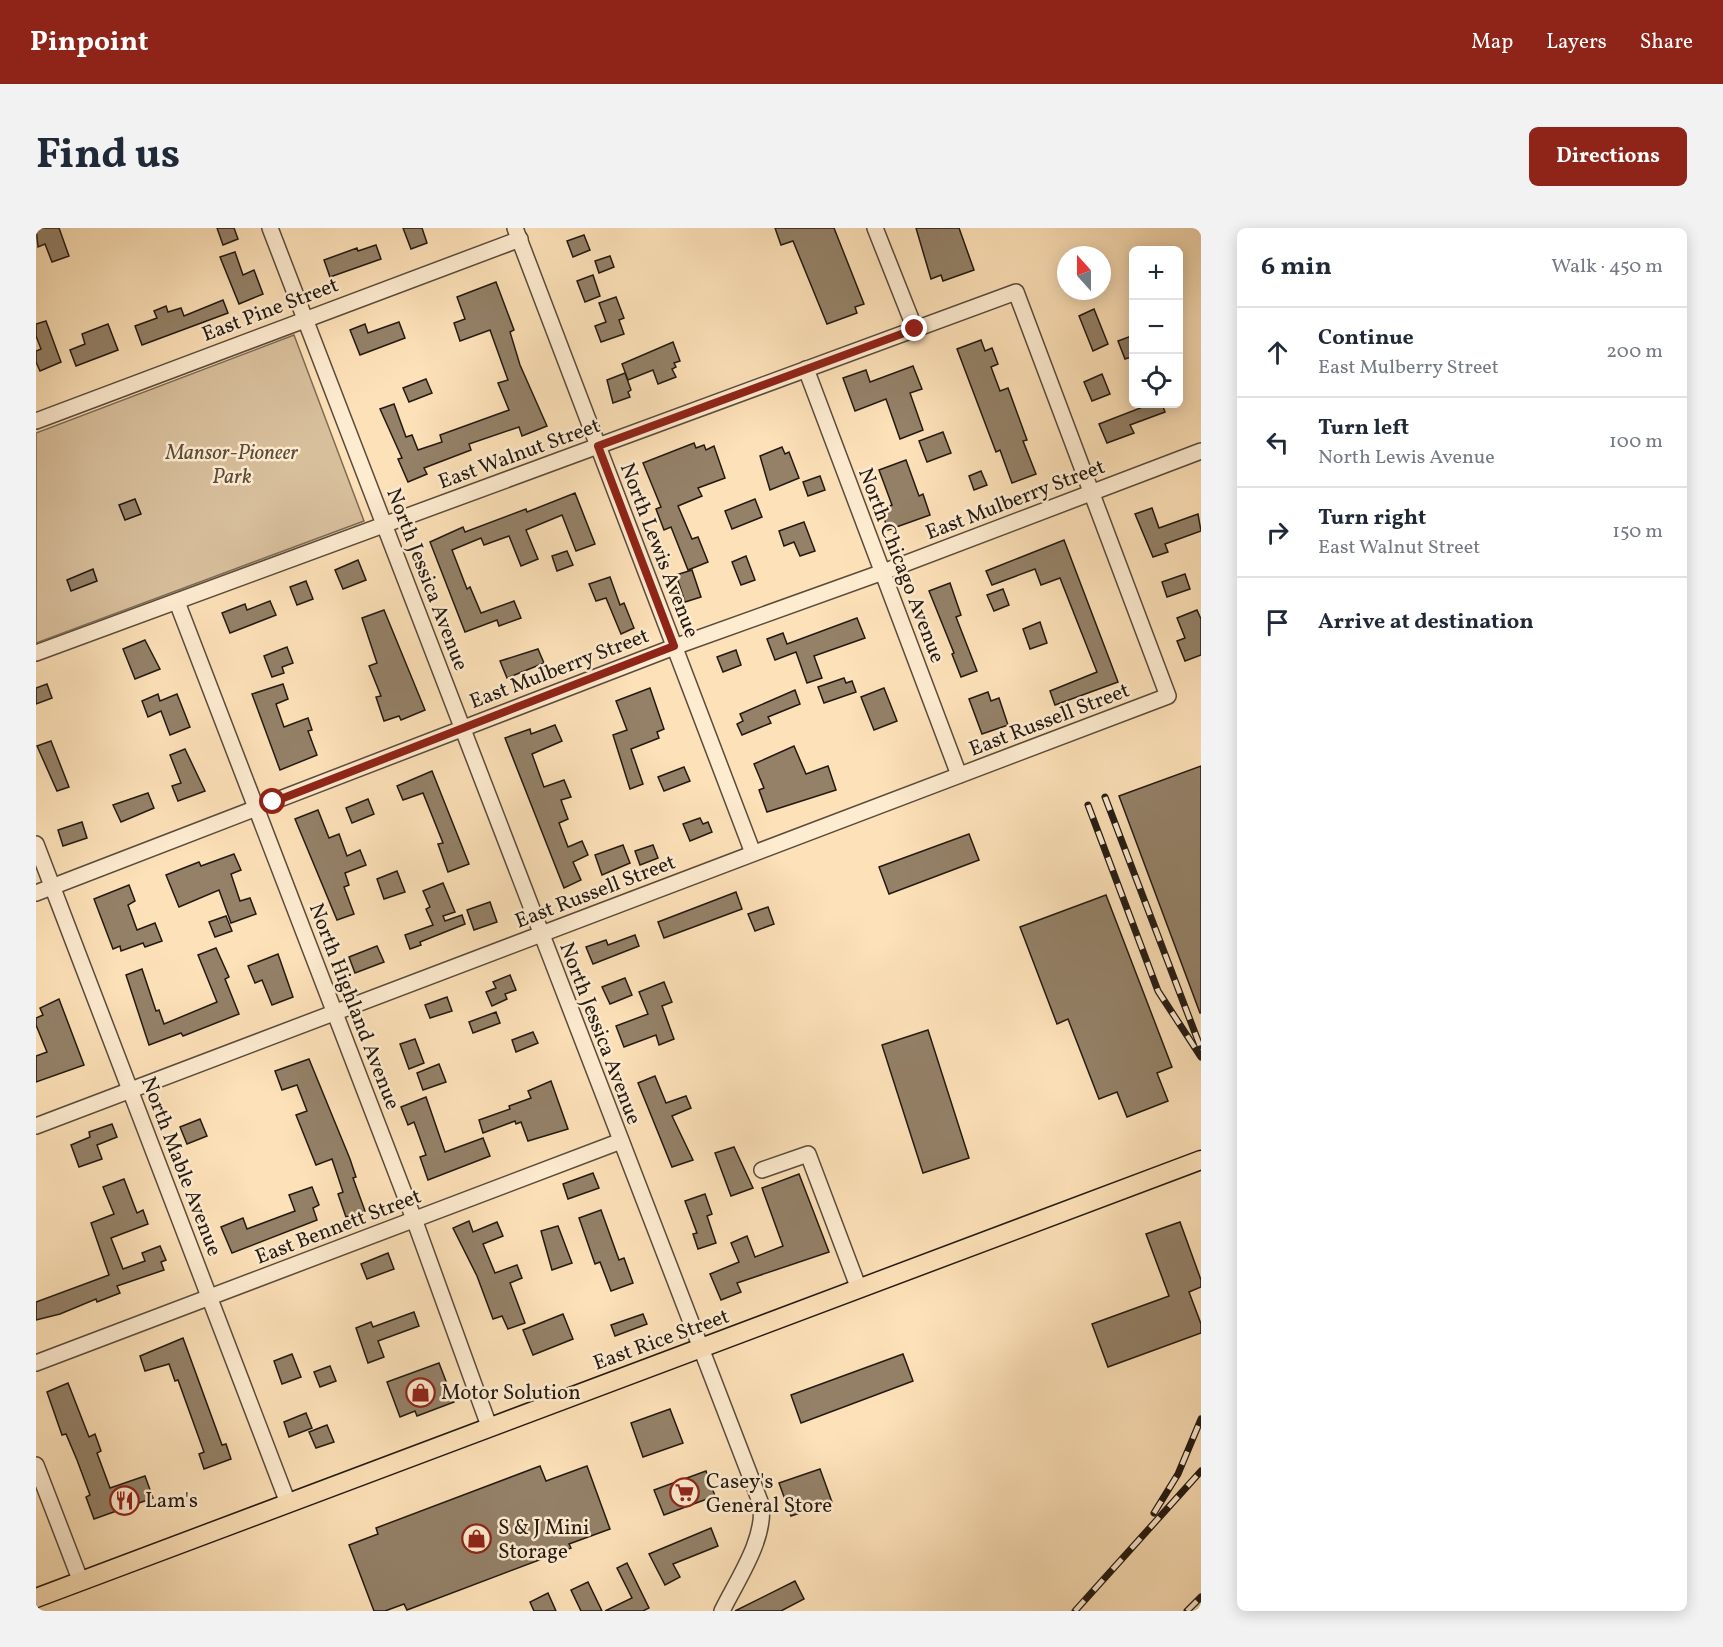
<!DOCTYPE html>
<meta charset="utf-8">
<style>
:root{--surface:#fff;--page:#f2f2f3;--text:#1f2937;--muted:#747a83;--line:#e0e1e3;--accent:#8f2418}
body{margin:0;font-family:Vollkorn,serif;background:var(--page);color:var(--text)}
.controls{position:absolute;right:18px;top:18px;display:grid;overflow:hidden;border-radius:9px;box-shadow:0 3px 15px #0003}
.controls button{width:54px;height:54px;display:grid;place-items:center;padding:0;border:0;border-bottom:2px solid var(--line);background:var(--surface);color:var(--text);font:30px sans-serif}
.compass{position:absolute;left:1021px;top:18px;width:54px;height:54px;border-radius:50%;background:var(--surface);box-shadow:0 3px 15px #0003;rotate:339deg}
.stop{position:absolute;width:18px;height:18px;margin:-14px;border:4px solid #8f2418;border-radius:50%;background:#fff}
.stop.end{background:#8f2418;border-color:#fff;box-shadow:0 2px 6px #0008}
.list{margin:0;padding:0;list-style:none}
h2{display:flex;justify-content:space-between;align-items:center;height:78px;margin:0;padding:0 24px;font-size:26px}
h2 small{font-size:20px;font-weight:400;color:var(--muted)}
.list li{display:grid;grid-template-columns:39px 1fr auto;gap:18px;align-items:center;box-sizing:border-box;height:90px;padding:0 24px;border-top:2px solid var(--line)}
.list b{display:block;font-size:22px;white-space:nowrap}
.list p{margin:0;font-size:20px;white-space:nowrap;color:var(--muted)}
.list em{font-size:20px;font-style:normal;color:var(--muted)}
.icon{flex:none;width:33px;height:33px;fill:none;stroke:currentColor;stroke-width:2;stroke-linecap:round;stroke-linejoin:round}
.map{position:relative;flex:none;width:1165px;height:1383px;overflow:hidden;border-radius:9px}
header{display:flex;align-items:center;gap:36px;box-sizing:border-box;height:84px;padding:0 30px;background:var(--accent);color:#fff}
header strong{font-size:28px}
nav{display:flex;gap:33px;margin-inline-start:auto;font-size:21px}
.intro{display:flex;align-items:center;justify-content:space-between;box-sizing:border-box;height:144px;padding:0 36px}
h1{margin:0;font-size:42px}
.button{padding:15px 27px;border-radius:9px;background:var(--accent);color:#fff;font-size:21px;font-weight:700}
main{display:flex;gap:36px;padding:0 36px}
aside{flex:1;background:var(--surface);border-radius:9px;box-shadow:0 3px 15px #0003}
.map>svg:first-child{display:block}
.green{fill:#d8bf9c;stroke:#7e6c57;stroke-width:1.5}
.building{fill:#948168;stroke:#231912;stroke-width:1.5}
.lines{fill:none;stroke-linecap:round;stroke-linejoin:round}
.minor-casing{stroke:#5a4b3c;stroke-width:18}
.major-casing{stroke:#231912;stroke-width:21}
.minor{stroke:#feecd1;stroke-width:15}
.major{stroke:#fde1b8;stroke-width:18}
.rail-casing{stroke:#231912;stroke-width:7}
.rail{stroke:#feecd1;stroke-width:4.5;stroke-dasharray:14;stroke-linecap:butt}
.route{stroke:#8f2418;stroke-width:8}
.labels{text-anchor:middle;stroke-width:5;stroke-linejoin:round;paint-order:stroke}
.street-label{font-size:21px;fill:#231912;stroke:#feecd1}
.park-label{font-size:21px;font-style:italic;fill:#594b3b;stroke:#feecd1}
.poi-label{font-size:21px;fill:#231912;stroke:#feecd1;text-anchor:start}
</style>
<header>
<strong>Pinpoint</strong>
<nav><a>Map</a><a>Layers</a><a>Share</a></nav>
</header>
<div class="intro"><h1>Find us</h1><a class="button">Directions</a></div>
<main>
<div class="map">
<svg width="1165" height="1383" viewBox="0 0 1165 1383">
<rect width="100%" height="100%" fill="#fde1b8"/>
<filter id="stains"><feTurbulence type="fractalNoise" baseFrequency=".00333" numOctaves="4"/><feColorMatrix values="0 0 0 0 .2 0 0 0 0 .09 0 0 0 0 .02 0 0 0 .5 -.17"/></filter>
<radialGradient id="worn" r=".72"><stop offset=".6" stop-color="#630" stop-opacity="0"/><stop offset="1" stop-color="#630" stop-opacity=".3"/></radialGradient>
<polygon class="green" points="258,107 328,293 0,415 0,205"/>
<g class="building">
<polygon points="0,0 23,0 33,28 16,34 9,16 2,19"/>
<polygon points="181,0 198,0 202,11 187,17"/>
<polygon points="367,0 386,0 391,15 375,21"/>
<polygon points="739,0 798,0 828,76 819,79 821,85 791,96 757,13 745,17"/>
<polygon points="880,0 923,0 938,42 907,53 905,47 895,51"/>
<polygon points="548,7 554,22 537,29 531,13"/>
<polygon points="340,17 345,31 294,49 288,32 321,20 322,23"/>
<polygon points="199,24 207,47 218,42 227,66 203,76 184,29"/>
<polygon points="574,28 578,39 563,45 559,33"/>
<polygon points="557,47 564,68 549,74 541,53"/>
<polygon points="460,54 478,102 474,104 484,137 511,198 486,208 483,199 433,216 435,222 388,240 391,246 372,254 362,231 366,230 344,181 358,176 370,209 376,207 382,222 406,214 404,207 473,182 462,155 472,152 454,102 424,113 418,95 429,91 421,69"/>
<polygon points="580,69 588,90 583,92 588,106 565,114 559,98 570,94 563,75"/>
<polygon points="187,72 192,85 106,117 99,98 121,90 118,83 130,78 132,84 145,80 148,88"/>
<polygon points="1058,81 1072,116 1057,123 1043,88"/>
<polygon points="10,93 25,134 4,143 0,134 0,123 5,121 0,108 0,96"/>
<polygon points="363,94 369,110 324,127 314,102 329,96 332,105"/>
<polygon points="72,96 82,122 40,138 34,122 49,116 46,106"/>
<polygon points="1098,107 1098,128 1089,131 1082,113"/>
<polygon points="945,112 949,123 956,120 962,136 955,139 964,163 972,160 991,212 987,213 1000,246 976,255 964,222 960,224 921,121"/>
<polygon points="637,114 644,133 638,135 640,139 636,141 640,149 622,156 617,142 592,152 586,136"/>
<polygon points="877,138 886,161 874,165 887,202 864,211 850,171 819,183 807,150 830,142 834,154"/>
<polygon points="589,145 595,162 592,164 594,169 577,175 571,152"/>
<polygon points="1066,146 1074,166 1056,173 1048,154"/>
<polygon points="390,151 396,165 373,174 367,160"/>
<polygon points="1105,176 1126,176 1129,184 1094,197 1098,205 1071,215 1063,196 1107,179"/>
<polygon points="907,204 915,225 891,234 883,213"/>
<polygon points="658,215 660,220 668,217 670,222 678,218 689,250 662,260 666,268 642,278 656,311 662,309 672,334 652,342 635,299 628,302 620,281 625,279 607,235"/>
<polygon points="746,219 749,226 753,224 763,250 734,262 724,228"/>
<polygon points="870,232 883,268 887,266 894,287 852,302 845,281 856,277 843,242"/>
<polygon points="945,243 951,257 938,262 933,248"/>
<polygon points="784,248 789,262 772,268 767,254"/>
<polygon points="539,265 559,316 540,323 526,287 490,302 502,331 485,338 473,308 448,317 445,310 416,322 431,361 434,359 445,385 478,373 485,390 463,398 461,392 429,404 394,314 427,299 429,304 490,281 491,284"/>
<polygon points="99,271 105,286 89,292 83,277"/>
<polygon points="719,271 726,289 696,301 689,283"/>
<polygon points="1116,280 1123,300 1162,286 1165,303 1129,316 1132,324 1117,329 1099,286"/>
<polygon points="768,294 779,323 764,328 758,314 748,318 743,303"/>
<polygon points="1028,312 1082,454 1019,477 1014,463 1061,444 1024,350 1005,357 999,341 956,357 950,343"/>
<polygon points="531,323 537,337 521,343 516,328"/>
<polygon points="710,328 719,352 705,357 696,334"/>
<polygon points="322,332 330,352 307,361 299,342"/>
<polygon points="57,341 61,353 35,363 31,352"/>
<polygon points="656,342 665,369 649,374 640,347"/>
<polygon points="1149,346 1154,361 1131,369 1126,354"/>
<polygon points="574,349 584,377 588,375 598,400 585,406 570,370 560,373 553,356"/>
<polygon points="270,353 277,371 261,377 254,359"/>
<polygon points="914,355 925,387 920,389 941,443 925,449 916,426 918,425 893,363"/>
<polygon points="967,361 973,377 958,383 951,367"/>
<polygon points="234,373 240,387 194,405 186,385 209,376 211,382"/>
<polygon points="348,382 389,482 365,492 363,488 348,493 340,469 345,468 333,438 341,435 326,390"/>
<polygon points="1161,382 1165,391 1165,427 1149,433 1141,413 1149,410 1141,390"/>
<polygon points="821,390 829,410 778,428 786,450 771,455 760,424 739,432 731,411 747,405 751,416"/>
<polygon points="1004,394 1011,415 994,421 987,401"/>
<polygon points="109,412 124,441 99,451 87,421"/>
<polygon points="251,419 257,435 246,439 248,445 236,449 228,428"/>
<polygon points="502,421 508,435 471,450 464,433"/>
<polygon points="700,422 705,437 687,444 681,429"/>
<polygon points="808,450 810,455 816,453 820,464 788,475 782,459"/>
<polygon points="11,456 16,470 0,476 0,460"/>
<polygon points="247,456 252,471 240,476 248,499 272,490 276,502 272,503 281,527 244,542 216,466"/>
<polygon points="614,460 628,501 621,504 623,510 595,521 607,556 594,561 577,507 591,502 580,473"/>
<polygon points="848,460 861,493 838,502 825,469"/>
<polygon points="759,462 764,476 732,489 735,495 706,507 701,496 707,493 704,486"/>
<polygon points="952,464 955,473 963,470 972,497 946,506 933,471"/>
<polygon points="122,466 124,473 141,466 154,499 134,507 125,483 112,489 106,473"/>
<polygon points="519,497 526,513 496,526 508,559 528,552 535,569 525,572 532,591 523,595 532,619 546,613 552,627 537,634 545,652 528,660 469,510 494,501 495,506"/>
<polygon points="15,513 33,559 21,563 1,518"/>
<polygon points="758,518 770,546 792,538 800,562 731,584 723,562 728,560 718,536"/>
<polygon points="149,521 169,563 142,573 136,558 145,555 134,527"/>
<polygon points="1165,538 1165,785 1164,785 1083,568"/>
<polygon points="648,539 654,553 628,563 622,549"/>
<polygon points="396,543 433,636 412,644 402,616 407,615 387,565 367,572 361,558"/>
<polygon points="112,565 118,580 85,594 77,577"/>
<polygon points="332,571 338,586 316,595 310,580"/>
<polygon points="282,582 293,610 303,606 311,628 324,622 330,637 309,645 313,657 308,659 318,686 301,692 259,591"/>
<polygon points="664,590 667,596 672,594 676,604 654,613 647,596"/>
<polygon points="46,594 51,610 27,618 22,602"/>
<polygon points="933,606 943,632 853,666 843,639"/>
<polygon points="587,617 594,635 566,647 559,627"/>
<polygon points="617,617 622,630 604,637 599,623"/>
<polygon points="198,626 205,642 195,646 204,673 214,670 220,686 195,695 183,662 143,679 130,647 163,634 165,638"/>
<polygon points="361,643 369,664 348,671 341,651"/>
<polygon points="407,655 419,684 407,688 409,693 426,687 429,696 384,714 385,717 374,721 369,707 397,697 390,681 394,679 387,663"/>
<polygon points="93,657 99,673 92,677 101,702 119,695 126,713 109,719 107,715 85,723 84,718 77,721 58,671"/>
<polygon points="700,664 706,681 628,710 622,694"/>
<polygon points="1070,667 1136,839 1121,845 1132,873 1091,889 1081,864 1063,871 1032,791 1021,796 984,699"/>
<polygon points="454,674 461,694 438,702 431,682"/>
<polygon points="732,679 738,696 719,703 712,686"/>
<polygon points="190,688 196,703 179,709 173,694"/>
<polygon points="599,707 603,718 557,736 550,719 570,712 572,717"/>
<polygon points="341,718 348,734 319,745 313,729"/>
<polygon points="180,720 193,749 189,751 203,786 147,808 145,805 113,817 90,747 106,741 120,783 123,782 128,796 181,774 162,727"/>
<polygon points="242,726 257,769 236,777 226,752 219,755 212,738"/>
<polygon points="474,747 480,762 469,766 471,771 456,778 450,764 460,760 457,754"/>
<polygon points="589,750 596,767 574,776 566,759"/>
<polygon points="628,754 636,774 626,778 638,811 623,817 620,807 588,819 580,798 612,786 603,764"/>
<polygon points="411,769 416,783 394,790 389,777"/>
<polygon points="23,771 48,837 0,854 0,828 11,824 0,797 0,790 7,787 4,780"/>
<polygon points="460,784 464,795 437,805 433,794"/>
<polygon points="892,802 933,930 887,945 846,817"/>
<polygon points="497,804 502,815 480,824 476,812"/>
<polygon points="379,811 388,835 373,841 364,816"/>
<polygon points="273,831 314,931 320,949 317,950 329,983 310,989 302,966 307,964 296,931 280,937 260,887 271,883 261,857 246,862 239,843"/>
<polygon points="403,836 410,854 387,862 381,845"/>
<polygon points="619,848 630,875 650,868 655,880 636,888 657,932 636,939 602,855"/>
<polygon points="515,853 532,901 492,913 485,894 480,896 479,893 447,905 443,892 474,881 473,878 495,870 492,863"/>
<polygon points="390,869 409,924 447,910 454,928 392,952 384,929 390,927 378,894 372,897 365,879"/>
<polygon points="164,891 171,908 151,916 144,899"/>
<polygon points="76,896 81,909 61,917 66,931 43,939 35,917 54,909 53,904"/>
<polygon points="698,919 717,960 695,968 679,925"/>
<polygon points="557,945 563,960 532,971 527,956"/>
<polygon points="763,946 793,1024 701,1055 705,1064 685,1072 674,1046 703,1034 695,1015 711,1008 719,1029 747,1018 726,960"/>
<polygon points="88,951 101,985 107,982 112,996 75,1010 87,1041 109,1033 106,1025 124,1018 130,1032 125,1034 128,1042 81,1058 84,1065 61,1074 60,1071 24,1086 0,1092 0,1074 73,1047 55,995 78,986 67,959"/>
<polygon points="276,959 283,977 277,980 281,992 196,1025 185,999 207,990 211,1001 259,983 253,967"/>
<polygon points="669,966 676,986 671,988 680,1015 662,1021 657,1006 661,1005 649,973"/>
<polygon points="565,982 583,1032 588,1030 597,1055 575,1063 564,1034 559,1036 543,990"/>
<polygon points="433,993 437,1004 461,994 467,1008 447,1016 459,1045 481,1037 486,1050 474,1055 489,1095 472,1101 466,1088 457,1091 441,1048 417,1000"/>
<polygon points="1144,994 1165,1052 1165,1059 1153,1064 1165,1096 1165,1105 1072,1139 1056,1096 1133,1068 1110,1006"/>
<polygon points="522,998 536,1035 516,1042 505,1003"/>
<polygon points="352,1025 358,1041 331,1051 325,1036"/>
<polygon points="378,1084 383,1098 342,1113 348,1129 332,1135 320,1100 335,1094 337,1099"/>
<polygon points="527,1086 537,1111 497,1127 487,1102"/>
<polygon points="607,1086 611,1096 579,1108 575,1097"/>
<polygon points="147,1110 186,1217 190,1216 195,1231 168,1241 163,1226 168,1224 142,1152 139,1153 133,1136 109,1143 104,1128"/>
<polygon points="256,1126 265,1149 246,1156 238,1133"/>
<polygon points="867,1126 877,1153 765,1195 755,1167"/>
<polygon points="403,1135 418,1174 381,1188 379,1183 364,1189 351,1154"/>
<polygon points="294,1138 300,1153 284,1159 278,1144"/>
<polygon points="32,1155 53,1209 59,1206 65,1223 61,1225 74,1260 109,1248 117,1270 58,1291 50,1269 54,1267 41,1232 30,1206 26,1207 11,1164"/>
<polygon points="634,1181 647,1215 607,1229 595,1195"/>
<polygon points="270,1185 276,1200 253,1209 248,1194"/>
<polygon points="291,1197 298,1214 280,1220 273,1204"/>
<polygon points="504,1238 510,1253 551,1238 574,1301 533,1316 535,1320 371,1382 368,1376 349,1383 338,1383 313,1317 342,1306 340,1300"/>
<polygon points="784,1241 796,1274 755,1288 743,1255"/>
<polygon points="670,1243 679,1268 628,1287 618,1262"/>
<polygon points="675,1300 682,1318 637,1336 644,1349 629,1357 613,1326"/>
<polygon points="591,1335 613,1380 607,1383 569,1383 596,1370 581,1340"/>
<polygon points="759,1353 768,1371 745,1383 699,1383"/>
<polygon points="552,1354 566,1383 545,1383 535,1362"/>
<polygon points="512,1365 520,1383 498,1383 494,1374"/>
</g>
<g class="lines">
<defs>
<g id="minor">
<path d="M 234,0 L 725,1276 C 730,1311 701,1352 686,1383"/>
<polyline points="479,0 717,625"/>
<polyline points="839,0 879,101"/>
<polyline points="770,141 923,547"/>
<polyline points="0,193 484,11"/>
<polyline points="141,374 378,991 453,1198"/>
<polyline points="0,425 980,64 1132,468 0,898"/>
<polyline points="0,616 252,1275"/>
<polyline points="0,665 638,419 847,344 1165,223"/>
<polyline points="726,942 772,926 823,1061"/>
<polyline points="0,1135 585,913"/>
<polyline points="0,1237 45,1354"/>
</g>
<polyline id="major" points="0,1370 1165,932"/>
</defs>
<use href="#minor" class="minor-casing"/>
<use href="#major" class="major-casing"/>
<use href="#minor" class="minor"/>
<use href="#major" class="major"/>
<defs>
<g id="rail">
<polyline points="1069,569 1164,818"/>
<polyline points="1052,577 1122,763 1165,829"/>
<polyline points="1118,1285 1142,1246 1165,1191"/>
<polyline points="1039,1383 1165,1243"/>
<polyline points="1151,1383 1165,1369"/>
</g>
</defs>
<use href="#rail" class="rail-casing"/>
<use href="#rail" class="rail"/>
</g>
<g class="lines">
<polyline class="route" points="237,574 638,418 562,218 879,101"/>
</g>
<defs>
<symbol id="shop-ring" viewBox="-11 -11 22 22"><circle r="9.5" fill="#feecd1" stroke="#8f2418" stroke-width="1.5"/><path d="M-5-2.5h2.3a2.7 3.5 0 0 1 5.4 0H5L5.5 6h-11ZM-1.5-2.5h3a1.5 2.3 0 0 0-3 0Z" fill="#8f2418"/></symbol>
<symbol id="supermarket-ring" viewBox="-11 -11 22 22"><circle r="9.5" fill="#feecd1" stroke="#8f2418" stroke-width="1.5"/><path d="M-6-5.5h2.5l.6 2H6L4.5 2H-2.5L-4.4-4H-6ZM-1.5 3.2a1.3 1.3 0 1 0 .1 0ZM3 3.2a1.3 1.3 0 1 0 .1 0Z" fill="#8f2418"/></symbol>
<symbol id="restaurant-ring" viewBox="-11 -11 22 22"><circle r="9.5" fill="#feecd1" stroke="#8f2418" stroke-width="1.5"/><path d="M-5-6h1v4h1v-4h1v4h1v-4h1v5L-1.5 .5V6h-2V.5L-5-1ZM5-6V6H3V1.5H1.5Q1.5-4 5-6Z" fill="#8f2418"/></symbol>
</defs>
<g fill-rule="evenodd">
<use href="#shop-ring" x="368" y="1148" width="33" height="33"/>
<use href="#supermarket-ring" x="632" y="1248" width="33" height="33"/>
<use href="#restaurant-ring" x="72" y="1256" width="33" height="33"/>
<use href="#shop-ring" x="424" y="1294" width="33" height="33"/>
</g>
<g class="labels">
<g class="street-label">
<text transform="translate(234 81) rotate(-21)" y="7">East Pine Street</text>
<text transform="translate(483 225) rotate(-20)" y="7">East Walnut Street</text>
<text transform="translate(979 271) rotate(-21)" y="7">East Mulberry Street</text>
<text transform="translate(624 322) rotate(69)" y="7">North Lewis Avenue</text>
<text transform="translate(866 337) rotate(69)" y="7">North Chicago Avenue</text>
<text transform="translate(392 351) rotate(69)" y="7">North Jessica Avenue</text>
<text transform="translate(523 440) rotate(-21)" y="7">East Mulberry Street</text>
<text transform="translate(1013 491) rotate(-21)" y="7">East Russell Street</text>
<text transform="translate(559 663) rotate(-21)" y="7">East Russell Street</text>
<text transform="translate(319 778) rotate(69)" y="7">North Highland Avenue</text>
<text transform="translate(565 805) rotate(69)" y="7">North Jessica Avenue</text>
<text transform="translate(146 938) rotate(69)" y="7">North Mable Avenue</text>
<text transform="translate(302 998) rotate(-21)" y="7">East Bennett Street</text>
<text transform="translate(625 1111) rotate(-20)" y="7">East Rice Street</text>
</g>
<g class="park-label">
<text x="196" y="231">Mansor-Pioneer<tspan x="196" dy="24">Park</tspan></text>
</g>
<g class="poi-label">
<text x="405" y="1171">Motor Solution</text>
<text x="670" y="1260">Casey's<tspan x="670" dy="24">General Store</tspan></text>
<text x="109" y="1279">Lam's</text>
<text x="462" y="1306">S &amp; J Mini<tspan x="462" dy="24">Storage</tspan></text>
</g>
</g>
<rect width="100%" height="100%" filter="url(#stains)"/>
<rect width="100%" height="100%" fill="url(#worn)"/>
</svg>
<div class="controls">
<button>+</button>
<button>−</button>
<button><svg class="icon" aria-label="locate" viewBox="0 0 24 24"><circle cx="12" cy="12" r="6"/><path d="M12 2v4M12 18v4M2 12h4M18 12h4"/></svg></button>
</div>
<svg class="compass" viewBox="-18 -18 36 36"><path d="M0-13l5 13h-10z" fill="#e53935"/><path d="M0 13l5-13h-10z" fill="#747a83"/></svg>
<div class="stop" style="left:237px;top:574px"></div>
<div class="stop end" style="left:879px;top:101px"></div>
</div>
<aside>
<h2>6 min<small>Walk · 450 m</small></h2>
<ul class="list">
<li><svg class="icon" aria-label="ahead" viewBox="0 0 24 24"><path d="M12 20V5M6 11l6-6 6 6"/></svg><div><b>Continue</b><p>East Mulberry Street</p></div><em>200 m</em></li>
<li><svg class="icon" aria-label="left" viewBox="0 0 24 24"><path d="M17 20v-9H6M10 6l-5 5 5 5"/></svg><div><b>Turn left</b><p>North Lewis Avenue</p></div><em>100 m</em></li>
<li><svg class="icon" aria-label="right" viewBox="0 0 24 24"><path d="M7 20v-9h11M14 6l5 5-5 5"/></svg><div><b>Turn right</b><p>East Walnut Street</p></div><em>150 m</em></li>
<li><svg class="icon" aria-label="arrive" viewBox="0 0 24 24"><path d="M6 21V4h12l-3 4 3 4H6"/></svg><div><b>Arrive at destination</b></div></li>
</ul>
</aside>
</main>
